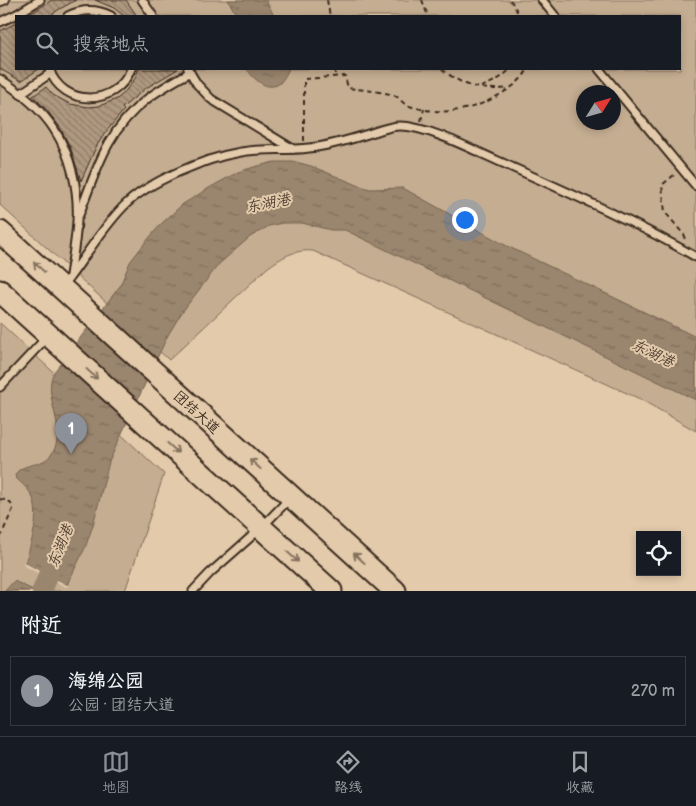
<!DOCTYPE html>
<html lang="zh">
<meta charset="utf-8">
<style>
:root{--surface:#171b24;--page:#20242c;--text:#f1f3f6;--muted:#9ea1a6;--line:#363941;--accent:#8c9099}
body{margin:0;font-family:"Balsamiq Sans","LXGW WenKai TC",sans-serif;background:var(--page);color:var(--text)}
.controls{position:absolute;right:15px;bottom:15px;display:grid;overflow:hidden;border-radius:0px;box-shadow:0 2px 8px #0003}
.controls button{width:45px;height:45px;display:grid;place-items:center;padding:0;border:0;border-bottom:1px solid var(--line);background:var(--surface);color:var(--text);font:25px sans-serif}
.compass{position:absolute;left:576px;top:85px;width:45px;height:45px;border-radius:50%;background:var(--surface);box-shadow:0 2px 8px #0003;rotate:53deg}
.you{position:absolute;left:464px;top:219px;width:18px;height:18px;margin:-12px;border:4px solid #fff;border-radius:50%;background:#1a73e8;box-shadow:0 0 0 8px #1a73e833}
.badge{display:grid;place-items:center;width:32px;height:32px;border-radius:50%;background:var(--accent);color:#fff;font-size:16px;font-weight:700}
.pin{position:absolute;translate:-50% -41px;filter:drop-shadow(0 1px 2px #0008)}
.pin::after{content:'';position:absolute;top:26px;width:18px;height:15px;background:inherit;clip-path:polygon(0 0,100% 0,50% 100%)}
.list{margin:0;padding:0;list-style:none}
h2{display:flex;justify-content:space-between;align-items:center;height:65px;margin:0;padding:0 20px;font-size:21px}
h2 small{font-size:16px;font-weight:400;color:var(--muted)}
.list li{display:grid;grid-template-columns:32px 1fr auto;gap:15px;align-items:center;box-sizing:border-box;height:70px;margin:0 10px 10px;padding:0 10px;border:1px solid var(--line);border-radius:0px}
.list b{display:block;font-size:19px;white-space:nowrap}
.list p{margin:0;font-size:16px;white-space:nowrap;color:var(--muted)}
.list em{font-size:16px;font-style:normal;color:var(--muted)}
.icon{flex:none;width:28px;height:28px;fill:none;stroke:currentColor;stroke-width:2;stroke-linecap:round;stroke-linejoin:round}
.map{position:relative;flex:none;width:696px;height:591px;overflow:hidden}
.search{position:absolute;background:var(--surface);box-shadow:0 2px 8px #0003;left:15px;right:15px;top:15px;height:55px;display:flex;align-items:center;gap:12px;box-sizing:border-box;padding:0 18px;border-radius:0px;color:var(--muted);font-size:19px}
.sheet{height:145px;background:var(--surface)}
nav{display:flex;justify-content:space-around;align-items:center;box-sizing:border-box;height:70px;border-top:1px solid var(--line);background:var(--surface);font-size:14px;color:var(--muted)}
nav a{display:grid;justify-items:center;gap:2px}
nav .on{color:var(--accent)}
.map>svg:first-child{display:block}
.park{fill:#c4ad91;stroke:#806c58;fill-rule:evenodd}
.water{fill:url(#water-ripples);stroke:#74614e}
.pier{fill:#e2caab}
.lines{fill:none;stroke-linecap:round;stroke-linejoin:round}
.river{stroke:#9a856e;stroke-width:20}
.building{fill:url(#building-back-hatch);stroke:#3b2a1e}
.lane-casing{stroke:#3b2a1e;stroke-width:11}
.primary-casing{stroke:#3b2a1e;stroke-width:25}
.path{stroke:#3b2a1e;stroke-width:2;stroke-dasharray:5 4;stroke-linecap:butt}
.lane{stroke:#e2caab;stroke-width:7}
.primary{stroke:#e2caab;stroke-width:21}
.oneway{stroke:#86725d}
.labels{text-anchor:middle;stroke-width:4;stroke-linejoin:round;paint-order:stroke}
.street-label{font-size:14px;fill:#3b2a1e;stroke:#e2caab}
.water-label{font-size:15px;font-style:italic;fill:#4e3c2e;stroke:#e2caab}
</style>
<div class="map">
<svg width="696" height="591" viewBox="0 0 696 591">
<defs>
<pattern id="water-ripples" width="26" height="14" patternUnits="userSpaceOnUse" patternTransform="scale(1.25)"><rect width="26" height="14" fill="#9a856e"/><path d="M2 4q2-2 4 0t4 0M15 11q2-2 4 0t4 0" fill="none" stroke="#7f6d5a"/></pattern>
<pattern id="building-back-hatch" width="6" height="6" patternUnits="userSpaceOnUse" patternTransform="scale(1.25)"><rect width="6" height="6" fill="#af9880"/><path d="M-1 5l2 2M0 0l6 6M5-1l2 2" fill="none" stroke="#907c68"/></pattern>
</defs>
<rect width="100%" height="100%" fill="#e2caab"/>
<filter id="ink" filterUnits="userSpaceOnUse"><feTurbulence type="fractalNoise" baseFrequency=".02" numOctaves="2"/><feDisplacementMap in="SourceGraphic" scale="10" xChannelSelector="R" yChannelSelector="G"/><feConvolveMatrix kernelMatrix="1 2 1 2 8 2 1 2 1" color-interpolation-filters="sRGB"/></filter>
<g filter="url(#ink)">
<g class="park">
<path d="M 0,0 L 696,0 L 696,431 L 640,399 L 313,251 C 295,249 282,257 267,268 L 169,360 L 0,205 ZM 16,16 L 680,16 L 680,69 L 16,69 ZM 584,92 L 614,92 L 614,122 L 584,122 Z"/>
<polygon points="0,323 164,474 125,591 0,591"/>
</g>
<g class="water">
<polygon points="228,0 266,0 274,16 237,16"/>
<path d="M 247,69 L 289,69 C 286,74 283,82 277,85 C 264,90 253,78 247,69 Z"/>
<path d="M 274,162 L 296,162 L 311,166 L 360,186 L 370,189 L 403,188 L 505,245 L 696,337 L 696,400 L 345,230 L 331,230 L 302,223 L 282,223 L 269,226 L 250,237 L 219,264 L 182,312 L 168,335 L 121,435 L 109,462 L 93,525 L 85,548 L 67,585 L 25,563 C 31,544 41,515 32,496 C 29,489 21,483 16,478 L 15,475 C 23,460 46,470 55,448 C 65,422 42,395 54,372 L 120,286 L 130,262 L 144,244 L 161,224 L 183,204 L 209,188 L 238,172 L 254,167 Z"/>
<polygon points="14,581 35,591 5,591"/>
</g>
<polygon class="pier" points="23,562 25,563 69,586 66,587 24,566"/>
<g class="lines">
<polyline class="river" points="42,591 58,551"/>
</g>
<g class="building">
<polygon points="52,0 76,0 58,10 50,16 27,16"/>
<polygon points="95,0 126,0 137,16 124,16 114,8"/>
<polygon points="16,23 16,69 39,69 21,81 0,69 0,31"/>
<polygon points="138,69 178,69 146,88 122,108 124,110 105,133 96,147 81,181 71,149 60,127 46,109 33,96 46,87 53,95 70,104 89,107 99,106 117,99 124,93 136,77"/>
</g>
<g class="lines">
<defs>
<g id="lane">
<polyline points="142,0 153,16"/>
<polyline points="542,0 555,16"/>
<polyline points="0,2 5,0"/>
<path d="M 68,16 C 82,9 97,9 111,16"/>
<polyline points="0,22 17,14 40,0"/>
<path d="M 49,69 C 63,108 116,107 131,69"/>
<polyline points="188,69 197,84 211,99 293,149"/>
<polyline points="599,69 696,186"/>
<path d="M 0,79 C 20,92 41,109 54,129 C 71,155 79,190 77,221 C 76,239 73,257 70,275"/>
<polyline points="20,94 51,73"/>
<path d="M 79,215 C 97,169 106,131 147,99 C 160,89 175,81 190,72"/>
<path d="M 64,285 C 84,259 100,231 123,207 C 148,181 206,158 241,152 C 263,148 287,151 309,148 C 329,146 349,140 368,134 C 378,131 389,126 400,126 C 427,126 471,149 496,160 C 563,190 632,220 696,257"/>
<polyline points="0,387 47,337"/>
<polyline points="193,591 210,573 261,528 290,498"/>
</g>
<g id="primary">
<polyline points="0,232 395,591"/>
<polyline points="0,291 331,591"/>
</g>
</defs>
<use href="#lane" class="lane-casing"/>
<use href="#primary" class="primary-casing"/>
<g class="path">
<polyline points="327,0 330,16"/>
<polyline points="422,0 428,16"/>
<polyline points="510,0 514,5 519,16"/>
<polyline points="335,69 335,76"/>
<path d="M 442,69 C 463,87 482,91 509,88"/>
<path d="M 481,87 C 492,83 502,78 510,69"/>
<polyline points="421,121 424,109"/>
<path d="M 304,141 L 304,79 L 345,76 L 348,88 C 363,90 379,91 393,95 C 400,97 402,104 409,106 C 440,115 465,113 494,98 C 508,90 520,83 528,69"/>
<polyline points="674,175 662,185 665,212 685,236 684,239"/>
<polyline points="0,499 9,501 13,507 13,509 0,538"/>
</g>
<use href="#lane" class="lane"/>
<use href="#primary" class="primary"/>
</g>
<defs><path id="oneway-shaft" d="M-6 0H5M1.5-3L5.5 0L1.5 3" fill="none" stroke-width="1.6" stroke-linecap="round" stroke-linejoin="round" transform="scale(1.25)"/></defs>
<g class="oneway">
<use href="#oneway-shaft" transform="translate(39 267) rotate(-138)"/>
<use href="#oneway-shaft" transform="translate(92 374) rotate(42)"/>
<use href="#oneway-shaft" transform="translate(173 448) rotate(42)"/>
<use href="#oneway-shaft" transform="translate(255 464) rotate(-138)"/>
<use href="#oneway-shaft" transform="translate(293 557) rotate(42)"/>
<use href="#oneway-shaft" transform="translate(359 558) rotate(-138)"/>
</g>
</g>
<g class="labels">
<g class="street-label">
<text transform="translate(197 412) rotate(42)" y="5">团结大道</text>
</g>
<g class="water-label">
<text transform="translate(268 203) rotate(-11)" y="5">东湖港</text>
<text transform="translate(653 353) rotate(26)" y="5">东湖港</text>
<text transform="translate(60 546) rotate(-68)" y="5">东湖港</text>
</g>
</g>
</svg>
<div class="controls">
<button><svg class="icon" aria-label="locate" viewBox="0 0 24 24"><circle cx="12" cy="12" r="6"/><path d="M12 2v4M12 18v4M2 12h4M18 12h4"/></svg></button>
</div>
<svg class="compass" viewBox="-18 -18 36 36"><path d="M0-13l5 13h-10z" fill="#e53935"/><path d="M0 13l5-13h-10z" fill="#9ea1a6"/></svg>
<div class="you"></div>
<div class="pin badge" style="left:71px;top:454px">1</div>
<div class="search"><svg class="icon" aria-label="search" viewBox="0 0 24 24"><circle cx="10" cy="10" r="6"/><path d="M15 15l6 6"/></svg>搜索地点</div>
</div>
<section class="sheet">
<h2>附近<small></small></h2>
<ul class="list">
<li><span class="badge">1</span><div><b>海绵公园</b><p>公园 · 团结大道</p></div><em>270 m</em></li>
</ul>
</section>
<nav>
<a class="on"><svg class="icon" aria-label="map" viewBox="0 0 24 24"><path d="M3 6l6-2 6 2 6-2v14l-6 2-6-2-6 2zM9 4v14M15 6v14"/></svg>地图</a>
<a><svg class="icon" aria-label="directions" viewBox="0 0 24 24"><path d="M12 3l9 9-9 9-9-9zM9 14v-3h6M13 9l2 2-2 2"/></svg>路线</a>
<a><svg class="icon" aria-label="saved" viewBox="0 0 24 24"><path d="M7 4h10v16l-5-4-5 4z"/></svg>收藏</a>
</nav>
